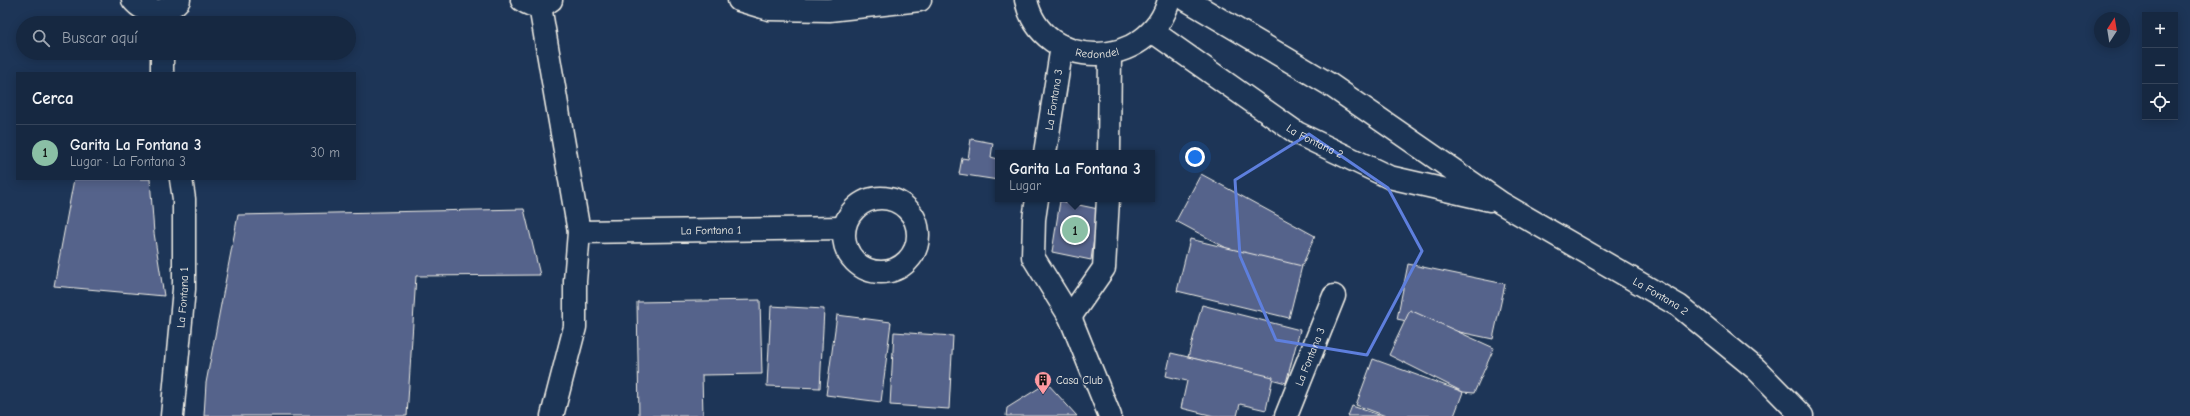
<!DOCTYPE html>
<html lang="es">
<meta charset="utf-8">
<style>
:root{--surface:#162841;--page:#1f3048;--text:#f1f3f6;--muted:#9ea6b1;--line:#35445a;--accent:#8abfa5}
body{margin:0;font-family:"Comic Neue",sans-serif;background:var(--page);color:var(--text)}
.controls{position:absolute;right:12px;top:12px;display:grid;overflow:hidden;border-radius:0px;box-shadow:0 2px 10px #0003}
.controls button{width:36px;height:36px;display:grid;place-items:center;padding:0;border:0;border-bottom:1px solid var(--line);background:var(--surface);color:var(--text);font:20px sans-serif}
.compass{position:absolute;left:2094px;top:12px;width:36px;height:36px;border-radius:50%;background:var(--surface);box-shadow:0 2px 10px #0003;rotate:12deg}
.you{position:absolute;left:1195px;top:157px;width:14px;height:14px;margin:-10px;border:3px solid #fff;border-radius:50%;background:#1a73e8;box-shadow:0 0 0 6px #1a73e833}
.badge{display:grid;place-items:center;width:26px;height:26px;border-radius:50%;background:var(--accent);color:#111;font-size:13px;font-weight:700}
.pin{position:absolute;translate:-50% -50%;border:2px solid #fff;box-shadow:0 1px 4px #0006}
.popup{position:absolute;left:995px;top:150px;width:160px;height:52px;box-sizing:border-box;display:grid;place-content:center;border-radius:0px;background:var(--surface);filter:drop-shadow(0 1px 3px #0005);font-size:13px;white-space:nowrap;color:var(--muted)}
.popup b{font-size:15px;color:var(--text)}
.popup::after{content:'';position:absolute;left:50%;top:100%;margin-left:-8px;border:8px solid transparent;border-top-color:var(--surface)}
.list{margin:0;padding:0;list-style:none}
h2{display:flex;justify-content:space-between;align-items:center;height:52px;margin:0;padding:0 16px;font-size:17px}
h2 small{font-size:13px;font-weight:400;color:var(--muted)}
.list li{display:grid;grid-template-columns:26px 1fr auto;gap:12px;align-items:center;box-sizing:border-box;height:56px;padding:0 16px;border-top:1px solid var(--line)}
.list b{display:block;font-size:15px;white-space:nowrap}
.list p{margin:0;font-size:13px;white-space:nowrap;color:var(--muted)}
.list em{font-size:13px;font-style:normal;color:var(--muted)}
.icon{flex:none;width:22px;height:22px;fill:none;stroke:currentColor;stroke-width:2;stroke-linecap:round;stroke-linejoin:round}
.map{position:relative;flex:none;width:2190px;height:416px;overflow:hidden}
.search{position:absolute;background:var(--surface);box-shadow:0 2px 10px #0003;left:16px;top:16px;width:340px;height:44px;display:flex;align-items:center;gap:10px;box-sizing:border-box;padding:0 14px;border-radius:22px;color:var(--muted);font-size:15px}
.panel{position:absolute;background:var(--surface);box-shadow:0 2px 10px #0003;left:16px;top:72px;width:340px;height:108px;border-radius:0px}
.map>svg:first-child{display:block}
.building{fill:#54638b;stroke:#f4f1e8}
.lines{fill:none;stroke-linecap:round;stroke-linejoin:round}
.street-casing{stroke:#f4f1e8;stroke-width:25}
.street{stroke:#1d3557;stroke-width:22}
.marked{fill:none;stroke:#5e7fdd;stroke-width:3;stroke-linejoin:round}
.labels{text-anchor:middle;stroke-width:3;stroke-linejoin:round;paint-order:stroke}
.street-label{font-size:11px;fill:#f4f1e8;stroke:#1d3557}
.poi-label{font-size:11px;fill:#f4f1e8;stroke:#1d3557;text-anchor:start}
</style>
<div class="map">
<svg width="2190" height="416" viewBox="0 0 2190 416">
<rect width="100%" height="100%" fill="#1d3557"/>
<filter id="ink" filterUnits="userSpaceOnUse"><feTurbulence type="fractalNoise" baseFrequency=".025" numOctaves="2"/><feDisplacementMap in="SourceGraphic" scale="8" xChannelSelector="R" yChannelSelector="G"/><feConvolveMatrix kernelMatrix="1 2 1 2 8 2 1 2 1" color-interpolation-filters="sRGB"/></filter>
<g filter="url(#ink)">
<g class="building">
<polygon points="971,139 993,143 991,157 998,159 998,180 959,174 962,158 968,159"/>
<polygon points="1201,174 1315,236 1302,266 1290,282 1176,221"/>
<polygon points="74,179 150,179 154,233 164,296 54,286"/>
<polygon points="1060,201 1098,209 1091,260 1052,252"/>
<polygon points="524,209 540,275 416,276 407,416 204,416 206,383 238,215"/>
<polygon points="1190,239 1302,266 1289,318 1177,291"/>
<polygon points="1408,264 1505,284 1493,339 1397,319"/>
<polygon points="760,300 762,374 702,375 703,416 639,416 637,302"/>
<polygon points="1202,305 1300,330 1286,383 1188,357"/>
<polygon points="771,306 824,309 820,388 767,386"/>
<polygon points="1410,310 1494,348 1474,393 1463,392 1389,355"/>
<polygon points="837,315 891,322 881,402 826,395"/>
<polygon points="894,332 953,336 949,409 890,405"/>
<polygon points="1171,353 1273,377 1266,410 1240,404 1237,416 1214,416 1181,408 1187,381 1166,376"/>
<polygon points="1373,359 1463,392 1454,416 1386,416 1356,405"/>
<polygon points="1047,383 1077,416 1006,416 1007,408"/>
<polygon points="1352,406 1382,416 1348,416"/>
</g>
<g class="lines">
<defs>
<g id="street">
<path d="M 133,0 C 145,15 167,14 179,0"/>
<path d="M 522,0 C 532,7 541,8 551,0"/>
<polyline points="739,0 769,9 829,10 920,0"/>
<path id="s1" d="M 1026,0 C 1042,73 1150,71 1169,0"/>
<path id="s2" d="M 1187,0 L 1329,84 L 1501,203 L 1679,306 L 1756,369 L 1802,416"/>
<polyline points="540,6 579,232 575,281 575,327 552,416"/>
<path id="s3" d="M 1152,31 L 1297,133 L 1389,177 L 1490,200"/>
<polyline points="162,53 162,73"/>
<path id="s4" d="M 1045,153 L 1062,46"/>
<polyline points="1109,153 1110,54"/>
<circle cx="881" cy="235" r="37"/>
<polyline points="1037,199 1034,219 1033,257 1070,317 1110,416"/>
<path id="s5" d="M 579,232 L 844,228"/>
<polyline points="1070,317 1104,268 1108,199"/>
<path id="s6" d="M 172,416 L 184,289 L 184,199 L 181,179"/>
<path id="s7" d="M 1286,416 L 1334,296"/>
</g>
</defs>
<use href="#street" class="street-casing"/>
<use href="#street" class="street"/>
</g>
</g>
<path class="marked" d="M 1309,134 L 1388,188 L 1422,251 L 1367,355 L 1276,340 L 1240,256 L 1235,180 Z"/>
<defs>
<symbol id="building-pin" viewBox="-11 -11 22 30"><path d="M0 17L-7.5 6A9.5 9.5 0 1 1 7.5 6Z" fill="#ff9aa2" stroke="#1d3557"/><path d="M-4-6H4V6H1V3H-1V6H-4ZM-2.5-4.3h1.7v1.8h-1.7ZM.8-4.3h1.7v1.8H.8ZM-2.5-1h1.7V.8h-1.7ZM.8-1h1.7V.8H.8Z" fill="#111"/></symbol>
</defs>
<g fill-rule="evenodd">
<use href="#building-pin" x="1033" y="370" width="20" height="27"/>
</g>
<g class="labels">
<g class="street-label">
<text dy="4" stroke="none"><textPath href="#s1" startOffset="97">Redondel</textPath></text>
<text dy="4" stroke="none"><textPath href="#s4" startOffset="54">La Fontana 3</textPath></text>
<text dy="4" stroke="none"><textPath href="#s3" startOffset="197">La Fontana 2</textPath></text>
<text dy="4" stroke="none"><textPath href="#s5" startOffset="132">La Fontana 1</textPath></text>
<text dy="4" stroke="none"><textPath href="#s2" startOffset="559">La Fontana 2</textPath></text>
<text dy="4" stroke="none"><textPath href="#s6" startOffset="119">La Fontana 1</textPath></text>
<text dy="4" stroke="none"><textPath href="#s7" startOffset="64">La Fontana 3</textPath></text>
</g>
<g class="poi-label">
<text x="1056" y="384">Casa Club</text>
</g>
</g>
</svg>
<div class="controls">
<button>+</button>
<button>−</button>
<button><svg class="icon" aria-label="locate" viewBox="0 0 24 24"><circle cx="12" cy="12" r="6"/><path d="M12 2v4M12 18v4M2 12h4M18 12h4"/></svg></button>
</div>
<svg class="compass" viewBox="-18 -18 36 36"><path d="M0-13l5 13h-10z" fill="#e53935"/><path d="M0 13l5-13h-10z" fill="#9ea6b1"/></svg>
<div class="you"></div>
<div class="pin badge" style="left:1075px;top:230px">1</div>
<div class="popup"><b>Garita La Fontana 3</b>Lugar</div>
<div class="search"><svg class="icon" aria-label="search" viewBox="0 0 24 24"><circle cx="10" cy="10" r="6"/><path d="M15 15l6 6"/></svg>Buscar aquí</div>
<section class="panel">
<h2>Cerca<small></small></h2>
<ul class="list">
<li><span class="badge">1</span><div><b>Garita La Fontana 3</b><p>Lugar · La Fontana 3</p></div><em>30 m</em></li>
</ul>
</section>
</div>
